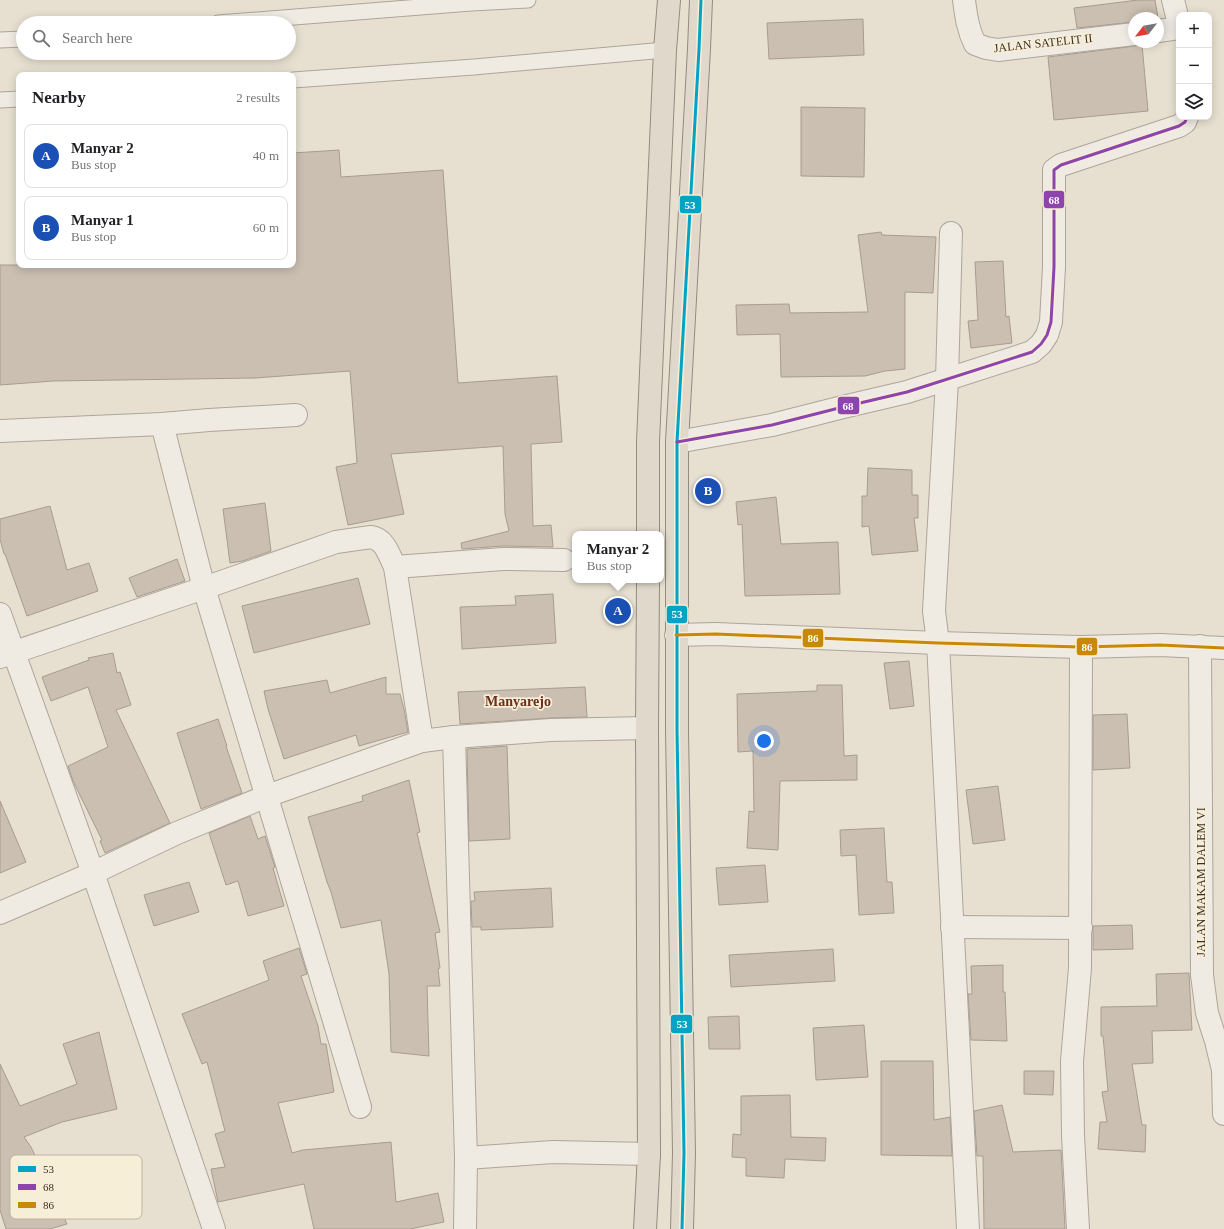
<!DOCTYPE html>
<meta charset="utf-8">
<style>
:root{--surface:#fff;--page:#f6f6f6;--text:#202124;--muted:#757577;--line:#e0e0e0;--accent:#786c5e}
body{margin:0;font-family:Georgia,serif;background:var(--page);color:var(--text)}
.controls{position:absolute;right:12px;top:12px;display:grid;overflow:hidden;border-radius:8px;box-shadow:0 2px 10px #0003}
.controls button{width:36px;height:36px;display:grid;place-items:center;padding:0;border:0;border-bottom:1px solid var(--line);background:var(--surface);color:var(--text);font:20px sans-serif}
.compass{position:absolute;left:1128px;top:12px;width:36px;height:36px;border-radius:50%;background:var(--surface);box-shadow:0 2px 10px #0003;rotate:239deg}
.you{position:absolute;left:764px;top:741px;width:14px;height:14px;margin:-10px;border:3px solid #fff;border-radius:50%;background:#1a73e8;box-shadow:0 0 0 6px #1a73e833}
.badge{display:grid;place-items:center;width:26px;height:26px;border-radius:50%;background:var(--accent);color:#fff;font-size:13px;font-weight:700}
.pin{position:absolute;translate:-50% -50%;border:2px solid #fff;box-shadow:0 1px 4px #0006}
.popup{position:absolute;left:572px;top:531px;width:92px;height:52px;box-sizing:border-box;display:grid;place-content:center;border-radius:8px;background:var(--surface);filter:drop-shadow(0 1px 3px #0005);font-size:13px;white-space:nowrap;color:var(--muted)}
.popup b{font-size:15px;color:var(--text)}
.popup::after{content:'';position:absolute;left:50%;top:100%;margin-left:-8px;border:8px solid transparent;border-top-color:var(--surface)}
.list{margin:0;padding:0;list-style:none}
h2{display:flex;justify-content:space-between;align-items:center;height:52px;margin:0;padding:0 16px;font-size:17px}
h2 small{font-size:13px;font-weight:400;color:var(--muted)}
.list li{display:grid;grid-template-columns:26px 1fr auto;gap:12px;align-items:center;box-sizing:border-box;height:64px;margin:0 8px 8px;padding:0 8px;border:1px solid var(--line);border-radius:8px}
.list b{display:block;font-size:15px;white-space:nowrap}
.list p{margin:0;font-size:13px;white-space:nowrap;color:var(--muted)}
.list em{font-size:13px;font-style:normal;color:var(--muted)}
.icon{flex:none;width:22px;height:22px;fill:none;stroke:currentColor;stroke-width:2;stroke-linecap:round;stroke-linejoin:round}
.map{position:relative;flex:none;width:1224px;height:1229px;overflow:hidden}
.search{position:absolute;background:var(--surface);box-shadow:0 2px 10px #0003;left:16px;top:16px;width:280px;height:44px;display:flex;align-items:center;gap:10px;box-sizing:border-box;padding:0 14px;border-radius:22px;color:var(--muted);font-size:15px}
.panel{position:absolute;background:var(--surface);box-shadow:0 2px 10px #0003;left:16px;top:72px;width:280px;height:196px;border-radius:8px}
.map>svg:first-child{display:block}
.building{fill:#cbbfb2;stroke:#a89c90}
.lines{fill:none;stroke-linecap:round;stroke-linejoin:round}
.service-casing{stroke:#ada599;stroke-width:17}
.minor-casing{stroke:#ada599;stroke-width:24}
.trunk-casing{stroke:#928b80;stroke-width:24}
.service{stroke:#efebe3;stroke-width:15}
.minor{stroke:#efebe3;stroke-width:22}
.trunk{stroke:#e0d9cb;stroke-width:22}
.bus-1-casing{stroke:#f7eed8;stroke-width:6}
.bus-2-casing{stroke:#f7eed8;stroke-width:6}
.bus-3-casing{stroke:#f7eed8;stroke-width:6}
.bus-1{stroke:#03a3c5;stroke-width:3}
.bus-2{stroke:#8e44ad;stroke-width:3}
.bus-3{stroke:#c88808;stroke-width:3}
.labels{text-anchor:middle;stroke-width:3.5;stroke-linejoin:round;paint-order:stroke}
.street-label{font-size:12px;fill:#3d2e20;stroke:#f7eed8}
.quarter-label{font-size:14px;font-weight:bold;fill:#6b2e1e;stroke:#f7eed8}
.key{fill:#f7eed8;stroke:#bfb4a1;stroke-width:1}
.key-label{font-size:11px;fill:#3d2e20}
.line-badge{stroke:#f7eed8;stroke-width:1.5}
.badge-label{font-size:11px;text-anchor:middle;font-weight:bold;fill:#fff}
</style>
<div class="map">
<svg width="1224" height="1229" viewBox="0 0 1224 1229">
<rect width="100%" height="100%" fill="#e7e0d1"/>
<g class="building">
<polygon points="1138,0 1155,0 1158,18 1134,18 1134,22 1077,28 1074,8"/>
<polygon points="863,19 864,55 769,59 767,23"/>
<polygon points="1142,44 1148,111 1054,120 1048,57 1135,46"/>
<polygon points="801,107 865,108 864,177 801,176"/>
<polygon points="339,150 341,177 443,170 458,383 557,376 562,442 531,444 533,526 551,525 553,547 503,546 462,549 461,543 509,531 505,514 503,446 391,454 404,514 348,525 336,467 357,463 350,371 255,378 53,381 0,385 0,265 293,265 293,153"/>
<polygon points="881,232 882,235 936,237 933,293 905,292 905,369 885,371 865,376 781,377 780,334 737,335 736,305 789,304 790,313 868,312 858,235"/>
<polygon points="1003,261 1006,317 1009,316 1012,343 971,348 968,321 978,320 975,262"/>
<polygon points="868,468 912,470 912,495 918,495 918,518 914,518 918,551 872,555 869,526 862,527 862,496 867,496"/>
<polygon points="776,497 781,544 838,542 840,594 745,596 742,524 738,525 736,502"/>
<polygon points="265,503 271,551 243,561 230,563 223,509"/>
<polygon points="50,506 67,570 89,563 98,591 27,616 5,554 4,554 0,539 0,519"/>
<polygon points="177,559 185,581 137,597 129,578"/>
<polygon points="358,578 370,624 254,653 242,606"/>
<polygon points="553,594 556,643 462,649 460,607 516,605 515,596"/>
<polygon points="113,653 117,673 120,672 131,705 116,710 170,823 105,853 100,841 102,840 73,781 68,766 108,747 88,687 51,701 42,677 89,660 88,658"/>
<polygon points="909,661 914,706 890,709 884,663"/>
<polygon points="386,677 386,694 400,694 404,709 408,732 359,746 356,735 284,759 268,709 264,691 327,680 330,693"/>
<polygon points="817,685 842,685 844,756 857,755 857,780 780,781 778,850 747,848 749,811 754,812 753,751 738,752 737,694 817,691"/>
<polygon points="585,687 587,717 550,718 460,724 458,692"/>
<polygon points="1127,714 1130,768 1093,770 1093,715"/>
<polygon points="218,719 227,746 226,746 242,793 201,809 177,733"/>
<polygon points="507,746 510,839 469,841 467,749"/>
<polygon points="409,780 420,832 417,833 440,932 435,933 440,968 438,969 440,986 427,986 429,1056 391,1052 389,974 381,920 341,928 331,892 327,882 308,817 363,801 362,796"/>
<polygon points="998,786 1005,840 973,844 966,790"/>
<polygon points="0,801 26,862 0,873"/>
<polygon points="250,816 258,839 265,836 275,867 273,868 284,906 248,916 238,881 226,885 209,833"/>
<polygon points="884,828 887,882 892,882 894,913 859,915 856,855 841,856 840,830"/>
<polygon points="765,865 768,902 719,905 716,868"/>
<polygon points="189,882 199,912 154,926 144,895"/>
<polygon points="551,888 553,927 481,930 481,927 472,927 471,901 475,901 474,892"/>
<polygon points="1132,925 1133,949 1093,950 1093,926"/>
<polygon points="299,948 307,974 301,976 318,1026 321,1044 326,1044 334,1092 278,1103 292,1153 303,1150 391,1142 396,1202 438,1193 444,1222 410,1229 314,1229 304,1184 218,1202 211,1169 225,1167 215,1134 225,1131 207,1062 202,1064 182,1014 269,980 263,961"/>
<polygon points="833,949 835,981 731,987 729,955"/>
<polygon points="1003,965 1003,992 1005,992 1007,1041 971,1040 968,994 972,994 971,966"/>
<polygon points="1189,973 1192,1030 1152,1031 1153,1063 1132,1064 1142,1125 1146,1125 1145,1152 1098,1149 1100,1122 1107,1122 1102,1092 1108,1091 1103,1036 1101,1036 1101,1007 1157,1006 1156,974"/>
<polygon points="739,1016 740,1049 709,1049 708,1017"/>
<polygon points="864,1025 868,1077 816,1080 813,1028"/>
<polygon points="99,1032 117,1109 62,1122 24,1137 31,1147 67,1224 50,1229 6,1229 0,1210 0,1064 20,1106 77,1084 63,1044"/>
<polygon points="881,1061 933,1061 934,1120 950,1117 952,1156 881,1155"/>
<polygon points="1024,1071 1054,1071 1053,1095 1024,1094"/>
<polygon points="790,1095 791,1137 826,1138 825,1161 785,1159 784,1178 746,1176 746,1158 732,1157 733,1134 741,1135 741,1096"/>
<polygon points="1002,1105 1013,1152 1061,1150 1065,1229 984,1229 983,1156 977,1156 974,1111"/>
</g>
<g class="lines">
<defs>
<g id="service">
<polyline points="218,23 471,3 528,0"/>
<polyline points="0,40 23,39"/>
<polyline points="293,80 474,67 665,50"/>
<polyline points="0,100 19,99"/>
</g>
<g id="minor">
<path d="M 964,0 C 966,16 968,30 975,44 L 986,48 L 998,50 L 1134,34"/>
<polyline points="1173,0 1179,24"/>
<polyline points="1158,31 1179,28"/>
<polyline points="951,233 947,380 934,611 938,643 968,1229"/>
<polyline points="162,424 204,588 360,1107"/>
<polyline points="0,431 162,424 209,420 296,415"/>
<polyline points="677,442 772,425 843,407 907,392 1032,352 1041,344 1047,335 1051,322 1054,267 1054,170 1061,165 1179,126 1185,122 1187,117"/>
<polyline points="395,567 503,559 564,560"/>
<polyline points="0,614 93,873 214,1229"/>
<polyline points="676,635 716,634 938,643 1081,647 1160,645 1224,648"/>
<polyline points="1200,646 1202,975 1207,1013 1216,1041 1223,1070 1224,1114"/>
<path d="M 0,657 L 204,588 L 336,542 L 371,537 C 385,539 389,555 395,567 L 422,741"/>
<polyline points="454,737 466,1158 465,1229"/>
<polyline points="0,913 93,873 177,833 267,796 422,741 454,737 551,730 647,728"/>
<polyline points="952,927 1081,928"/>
<polyline points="466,1158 553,1152 649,1154"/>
<polyline points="1078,1229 1073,1135 1072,1061 1080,968 1081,647"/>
</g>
<g id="trunk">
<polyline points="648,534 648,442 665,50 669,0"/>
<polyline points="645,1229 649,1154 647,728 648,580"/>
<polyline points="682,1229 684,1153 677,730 677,442 699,49 701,0"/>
</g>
</defs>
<use href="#service" class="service-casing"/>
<use href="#minor" class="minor-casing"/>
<use href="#trunk" class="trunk-casing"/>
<use href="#service" class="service"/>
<use href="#minor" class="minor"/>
<use href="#trunk" class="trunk"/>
<defs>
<polyline id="bus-1" points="682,1229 684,1153 677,730 677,442 699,49 701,0"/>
<polyline id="bus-2" points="677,442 772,425 843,407 907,392 1032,352 1041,344 1047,335 1051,322 1054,267 1054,170 1061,165 1179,126 1185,122 1187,117"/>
<polyline id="bus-3" points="676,635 716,634 938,643 1081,647 1160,645 1224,648"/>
</defs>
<use href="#bus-1" class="bus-1-casing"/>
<use href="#bus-2" class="bus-2-casing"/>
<use href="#bus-3" class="bus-3-casing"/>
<use href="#bus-1" class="bus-1"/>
<use href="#bus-2" class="bus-2"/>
<use href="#bus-3" class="bus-3"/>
</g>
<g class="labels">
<g class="street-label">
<text transform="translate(1043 43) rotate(-6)" y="4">JALAN SATELIT II</text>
<text transform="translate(1201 882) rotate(-90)" y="4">JALAN MAKAM DALEM VI</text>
</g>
<g class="quarter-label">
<text x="518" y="706">Manyarejo</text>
</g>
</g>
<rect x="10" y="1155" width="132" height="64" rx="6" class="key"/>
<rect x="18" y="1166" width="18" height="6" fill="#03a3c5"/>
<rect x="18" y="1184" width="18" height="6" fill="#8e44ad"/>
<rect x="18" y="1202" width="18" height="6" fill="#c88808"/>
<g class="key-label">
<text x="43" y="1173">53</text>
<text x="43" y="1191">68</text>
<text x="43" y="1209">86</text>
</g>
<g class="line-badge">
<rect x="1043" y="190" width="22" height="19" rx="4" fill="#8e44ad"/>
<rect x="679" y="195" width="23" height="19" rx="4" fill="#03a3c5"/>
<rect x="837" y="396" width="23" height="19" rx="4" fill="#8e44ad"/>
<rect x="666" y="605" width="22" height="19" rx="4" fill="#03a3c5"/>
<rect x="802" y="628" width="22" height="20" rx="4" fill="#c88808"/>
<rect x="1076" y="637" width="22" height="19" rx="4" fill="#c88808"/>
<rect x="670" y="1014" width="23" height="20" rx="4" fill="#03a3c5"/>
</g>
<g class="badge-label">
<text x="1054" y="204">68</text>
<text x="690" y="209">53</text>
<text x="848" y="410">68</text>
<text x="677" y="618">53</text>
<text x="813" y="642">86</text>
<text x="1087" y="651">86</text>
<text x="682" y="1028">53</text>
</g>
</svg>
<div class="controls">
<button>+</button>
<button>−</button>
<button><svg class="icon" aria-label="layers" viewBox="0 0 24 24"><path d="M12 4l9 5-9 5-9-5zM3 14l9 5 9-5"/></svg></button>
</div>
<svg class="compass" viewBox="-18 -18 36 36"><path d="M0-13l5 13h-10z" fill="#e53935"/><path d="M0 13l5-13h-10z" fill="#757577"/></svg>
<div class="you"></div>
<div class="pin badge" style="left:618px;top:611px;background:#1a4fb4">A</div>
<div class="popup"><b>Manyar 2</b>Bus stop</div>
<div class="pin badge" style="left:708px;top:491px;background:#1a4fb4">B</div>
<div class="search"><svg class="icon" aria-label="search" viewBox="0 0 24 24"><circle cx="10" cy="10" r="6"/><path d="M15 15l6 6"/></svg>Search here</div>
<section class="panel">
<h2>Nearby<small>2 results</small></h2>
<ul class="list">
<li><span class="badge" style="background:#1a4fb4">A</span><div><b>Manyar 2</b><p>Bus stop</p></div><em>40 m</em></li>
<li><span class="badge" style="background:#1a4fb4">B</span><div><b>Manyar 1</b><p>Bus stop</p></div><em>60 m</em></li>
</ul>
</section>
</div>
